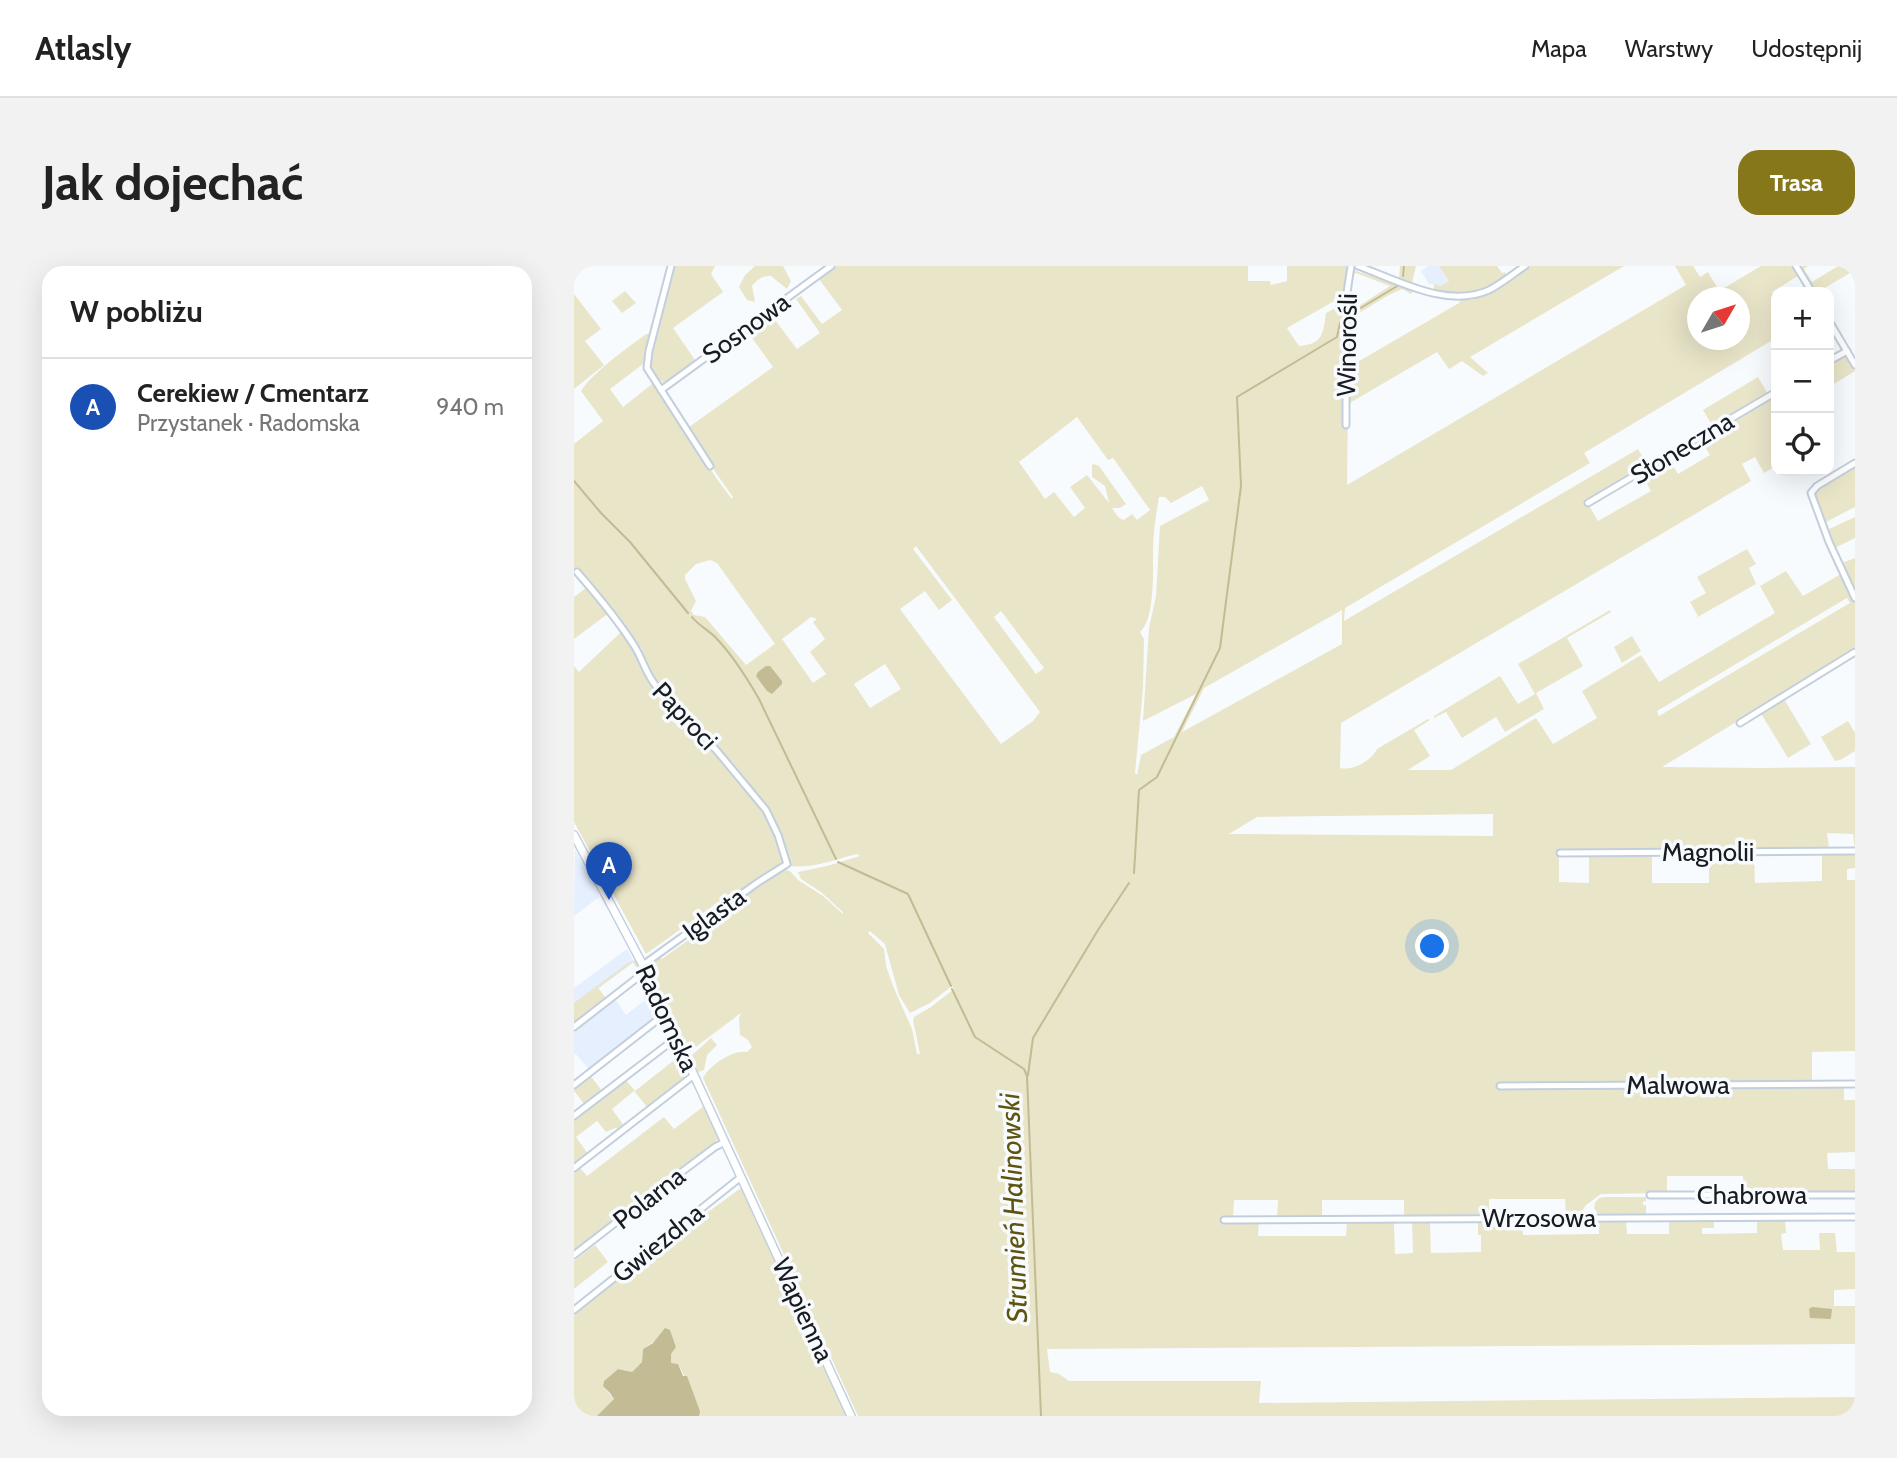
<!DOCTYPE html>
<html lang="pl">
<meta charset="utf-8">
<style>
:root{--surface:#fff;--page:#f2f2f2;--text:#222;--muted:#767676;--line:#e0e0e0;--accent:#85771a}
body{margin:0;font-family:Cabin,sans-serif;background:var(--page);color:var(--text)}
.controls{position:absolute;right:21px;top:21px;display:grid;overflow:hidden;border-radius:14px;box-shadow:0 7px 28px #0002}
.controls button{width:63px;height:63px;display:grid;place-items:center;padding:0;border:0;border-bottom:2px solid var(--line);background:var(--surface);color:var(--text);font:35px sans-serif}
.compass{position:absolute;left:1113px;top:21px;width:63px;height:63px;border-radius:50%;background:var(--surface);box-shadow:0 7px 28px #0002;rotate:51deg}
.you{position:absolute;left:859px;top:681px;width:24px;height:24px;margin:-18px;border:5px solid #fff;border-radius:50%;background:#1a73e8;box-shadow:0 0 0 10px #1a73e833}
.badge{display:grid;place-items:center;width:46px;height:46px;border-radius:50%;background:var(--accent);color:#fff;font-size:23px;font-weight:700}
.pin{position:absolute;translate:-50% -58px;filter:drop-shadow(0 2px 4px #0008)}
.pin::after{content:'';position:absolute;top:37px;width:24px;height:21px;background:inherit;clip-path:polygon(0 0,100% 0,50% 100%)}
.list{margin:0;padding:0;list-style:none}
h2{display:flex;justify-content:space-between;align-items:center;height:91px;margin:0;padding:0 28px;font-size:30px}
h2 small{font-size:23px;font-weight:400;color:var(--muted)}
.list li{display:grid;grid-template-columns:46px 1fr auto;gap:21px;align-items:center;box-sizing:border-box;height:98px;padding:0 28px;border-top:2px solid var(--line)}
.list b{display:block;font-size:26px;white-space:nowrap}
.list p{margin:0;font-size:23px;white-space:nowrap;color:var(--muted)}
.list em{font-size:23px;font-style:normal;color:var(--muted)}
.icon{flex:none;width:38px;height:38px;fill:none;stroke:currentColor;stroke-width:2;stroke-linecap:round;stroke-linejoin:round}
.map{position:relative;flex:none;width:1281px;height:1150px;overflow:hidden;border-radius:21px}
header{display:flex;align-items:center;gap:42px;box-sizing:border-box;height:98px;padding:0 35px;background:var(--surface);border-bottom:2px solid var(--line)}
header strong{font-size:33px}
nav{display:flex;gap:38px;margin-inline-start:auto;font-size:24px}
.intro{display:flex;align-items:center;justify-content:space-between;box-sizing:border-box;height:168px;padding:0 42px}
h1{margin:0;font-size:49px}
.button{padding:18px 32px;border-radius:21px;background:var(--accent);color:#fff;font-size:24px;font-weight:700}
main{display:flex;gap:42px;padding:0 42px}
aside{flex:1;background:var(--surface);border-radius:21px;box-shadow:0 7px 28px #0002}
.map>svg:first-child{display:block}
.built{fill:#e5effd}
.green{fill:#e9e5c9;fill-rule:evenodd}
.water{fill:#c2bb93}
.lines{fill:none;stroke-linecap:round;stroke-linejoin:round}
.stream{stroke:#c2bb93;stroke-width:2}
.minor-casing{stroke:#c2cfdf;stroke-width:9}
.tertiary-casing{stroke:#c2cfdf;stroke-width:10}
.minor{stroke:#fff;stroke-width:5}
.tertiary{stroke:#fff;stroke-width:7}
.labels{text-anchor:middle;stroke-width:7;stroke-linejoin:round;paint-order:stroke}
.street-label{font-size:26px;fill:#181c22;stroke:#f8fbfe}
.water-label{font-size:28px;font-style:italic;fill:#5e540f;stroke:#f8fbfe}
</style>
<header>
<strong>Atlasly</strong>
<nav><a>Mapa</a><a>Warstwy</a><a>Udostępnij</a></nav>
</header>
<div class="intro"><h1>Jak dojechać</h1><a class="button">Trasa</a></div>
<main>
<aside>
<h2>W pobliżu<small></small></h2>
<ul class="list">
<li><span class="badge" style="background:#1a4fb4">A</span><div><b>Cerekiew / Cmentarz</b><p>Przystanek · Radomska</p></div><em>940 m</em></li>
</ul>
</aside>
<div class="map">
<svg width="1281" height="1150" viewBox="0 0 1281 1150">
<rect width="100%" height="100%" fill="#f8fbfe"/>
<g class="built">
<polygon points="854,0 865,0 875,15 867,20 855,18 847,5"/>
<polygon points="1,584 24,625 25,631 0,650"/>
<polygon points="53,683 60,696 0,741 0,722"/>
<polygon points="75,731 83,752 16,805 2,788 0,789 0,765 41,733 52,749"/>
</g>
<g class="green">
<polygon points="100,0 141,0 137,8 149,26 99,62 121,94 94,116 89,117 88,115 83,114 74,101 91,30"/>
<path d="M 181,0 L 209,0 L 217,15 L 213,23 L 197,10 C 188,10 184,13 178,20 L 181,36 L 173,34 L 165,21 L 171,9 Z"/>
<path d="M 260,0 L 674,0 L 674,15 L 696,15 L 697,19 L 713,15 L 713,0 L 772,0 L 772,22 L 769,30 L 713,62 L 725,80 C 749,78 749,68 752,47 L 765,40 L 764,50 L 768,48 L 767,37 L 770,38 L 774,47 L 816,20 L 782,7 L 777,9 L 779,4 L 840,24 L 837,28 L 828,23 L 813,30 L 777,52 C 777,70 773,85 775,101 L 885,37 L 887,34 L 898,34 L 918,26 L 957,0 L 1050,0 L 896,91 L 914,107 L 909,110 L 888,95 L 875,103 L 863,86 L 774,138 L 773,219 L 1112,19 L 1101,0 L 1119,0 L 1126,11 L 1134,6 L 1145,25 L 1187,0 L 1219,0 L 1224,10 L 1198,26 L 1202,34 L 1202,72 L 1010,187 L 1016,197 L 771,342 L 770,355 L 1064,183 L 1074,200 L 1013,236 L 1024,255 L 1077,225 L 1068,209 L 1095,193 L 1104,208 L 1136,189 L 1127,174 L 1202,129 L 1202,200 L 1190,207 L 1181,191 L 1168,198 L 1177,215 L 767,457 L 766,502 C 779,505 797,495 803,483 L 854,453 L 856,454 L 840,464 L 856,490 L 834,504 L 877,504 L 962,452 L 979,478 L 1023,452 L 1008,425 L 1067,389 L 1085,416 L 1201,347 L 1186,320 L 1212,305 L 1229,330 L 1267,308 L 1281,336 L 1281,384 L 1088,501 L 1190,502 L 1281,501 L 1281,583 L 1279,568 L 1253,567 L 1255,583 L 985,584 L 985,616 L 1015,617 L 1015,588 L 1078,588 L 1078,617 L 1135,617 L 1135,588 L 1180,588 L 1181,617 L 1248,615 L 1248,587 L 1281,587 L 1281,602 L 1273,603 L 1273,614 L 1281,614 L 1281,785 L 1238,786 L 1238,820 L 1270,821 L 1270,834 L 1281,834 L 1281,886 L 1253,887 L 1254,903 L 1281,903 L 1281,927 L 1226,927 L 1225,926 L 1201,927 L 1200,926 L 1170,928 L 1169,910 L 1093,910 L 1093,927 L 1027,928 L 1012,939 L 1004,951 L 992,951 L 991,933 L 915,933 L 915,952 L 830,952 L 830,934 L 748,934 L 748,952 C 734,949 718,952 703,952 L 704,934 L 660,934 L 659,951 L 649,952 L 649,955 L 685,955 L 684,970 L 772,970 L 773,955 L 822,956 L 820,958 L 821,988 L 839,987 L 838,955 L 856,957 L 857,987 L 907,986 L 907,969 L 904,969 L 904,957 L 896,956 L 896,955 L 948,955 L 949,969 L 1023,968 L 1025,968 L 1024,954 L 1052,954 L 1053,968 L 1095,968 L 1095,954 L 1116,954 L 1117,955 L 1122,955 L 1124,954 L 1140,953 L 1140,962 L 1128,962 L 1128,968 L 1183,967 L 1183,953 L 1211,953 L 1212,967 L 1207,968 L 1209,984 L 1246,984 L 1245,967 L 1261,967 L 1263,986 L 1281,986 L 1281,1023 L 1260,1024 L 1260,1040 L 1281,1040 L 1281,1078 L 473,1083 L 476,1106 L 485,1108 L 495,1115 L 687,1115 L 685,1137 L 1281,1131 L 1281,1150 L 284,1150 L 129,812 C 136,799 158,784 173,786 L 178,781 L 174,774 L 166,769 L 165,752 L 167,747 L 115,786 L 84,719 L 86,717 L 83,717 L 77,701 L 79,698 L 77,696 L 85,690 L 88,693 L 171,633 L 169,630 L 208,603 L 216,605 L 224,614 L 249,630 L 269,648 L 269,646 L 247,626 L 227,613 L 224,606 L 253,600 L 286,590 L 283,588 C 262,593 238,603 216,600 L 197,547 L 153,493 L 114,456 L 190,543 L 198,557 L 209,592 L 209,596 L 167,627 L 164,624 L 145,638 L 143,637 L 72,688 L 0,556 L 0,400 L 5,406 L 46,367 L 49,366 L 67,386 L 68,383 L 66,380 L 63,382 L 35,347 L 0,373 L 0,331 L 13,321 L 0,308 L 0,178 L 29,155 L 7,125 C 19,106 52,83 72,68 L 75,68 L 76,70 L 69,98 L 36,123 L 49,141 L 78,118 L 81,119 L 145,216 L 158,233 L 159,231 L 142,207 L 115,161 L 199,101 L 173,65 L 198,50 L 223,83 L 246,67 L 222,33 L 227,30 L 248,58 L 268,44 L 245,13 L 240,15 ZM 1124,32 L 1166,32 L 1166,74 L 1124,74 ZM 503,151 L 534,194 L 539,192 L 576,244 L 563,254 L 558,248 L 550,254 C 544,253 541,246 538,242 L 546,242 L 552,238 L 525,200 L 519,198 L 518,199 L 518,211 L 531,220 L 535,237 L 513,209 L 496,221 L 511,242 L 500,251 L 480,226 L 471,233 L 445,196 ZM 628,220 L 635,234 L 586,260 L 582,330 L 575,362 L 569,455 L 622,428 L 600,471 L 567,489 L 563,509 L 561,507 L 569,423 L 570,373 L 566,366 C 581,353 579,305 579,286 C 579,268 582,249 585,231 L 591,231 L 597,237 ZM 342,280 L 466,446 L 459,455 L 427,478 L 326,343 L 351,325 L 365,344 L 378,334 L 339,283 ZM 136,294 L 143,297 L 201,378 L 172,399 L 131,351 L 120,349 L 117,345 L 122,335 L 111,313 L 111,309 L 122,298 ZM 1273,332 L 1276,337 L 1085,450 L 1083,445 ZM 768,344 L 768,378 L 608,466 L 630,422 ZM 427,345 L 470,402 L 462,408 L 420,351 ZM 237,351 L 243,353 L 239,356 L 251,373 L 236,386 L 252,408 L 239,417 L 208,373 ZM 311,398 L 327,423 L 296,442 L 280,418 ZM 919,548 L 919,570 L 655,568 L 683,551 ZM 296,665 L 311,678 L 325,729 L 336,747 L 356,737 L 378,720 L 380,723 L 357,741 L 340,751 L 339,754 L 346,788 L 343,788 L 338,763 L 319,720 L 312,700 L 310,683 L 294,667 Z"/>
<polygon points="826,0 842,0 838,17 825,12"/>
<path d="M 865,0 L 923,0 L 928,7 L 931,6 L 932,9 C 906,26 891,31 860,24 L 860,18 L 867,20 L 875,15 Z"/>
<polygon points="1226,0 1234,0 1230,3 1238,16 1264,0 1281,0 1281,4 1244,26 1241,26"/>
<polygon points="51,25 62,37 48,47 38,35"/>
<polygon points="0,28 27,63 11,75 30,99 0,123"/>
<path d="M 1271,89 C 1276,92 1281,99 1281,105 L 1255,121 L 1255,97 Z"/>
<polygon points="1184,111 1194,128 1139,161 1129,144"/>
<polygon points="1281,200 1281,241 1250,257 1241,232 1243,224"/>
<polygon points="1281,251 1281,272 1261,282 1253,264"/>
<polygon points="1173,283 1182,298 1175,302 1182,318 1120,353 1124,350 1116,336 1132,327 1123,311"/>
<polygon points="1281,292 1281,326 1268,297"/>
<polygon points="1036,344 1037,346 993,372 1009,400 962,427 970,443 931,466 922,451 888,472 872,446 860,452 860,450 926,410 944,438 961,428 944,398"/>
<polygon points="1058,370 1067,385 1048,397 1040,381"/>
<polygon points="1210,433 1237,478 1214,492 1186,446 1192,445"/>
<polygon points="1274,455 1281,467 1281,485 1268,493 1261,495 1247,471"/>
<polygon points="61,694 66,702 63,705 63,702 59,696 24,722 33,733 0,759 0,737 54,697"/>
<polygon points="137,772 143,779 133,789 130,804 124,806 117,790"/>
<polygon points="104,784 116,810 74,842 60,825 38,843 50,860 46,863 41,862 32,866 23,855 2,871 14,888 2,897 13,910 90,851 100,863 130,840 145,873 99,910 0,984 0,853 51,813 61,825 103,792 101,786"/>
<polygon points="16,809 28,825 11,839 0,825 0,822"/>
<path d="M 167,922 L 272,1150 L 125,1150 C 126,1135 111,1112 104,1098 L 97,1098 L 97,1088 L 102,1081 L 96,1064 L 69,1083 L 68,1096 L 58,1106 L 44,1103 L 30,1115 L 29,1120 L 40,1133 L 23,1150 L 0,1150 L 0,1049 L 71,992 Z"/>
<polygon points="1031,931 1088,931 1092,932 1072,932 1072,935 1069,936 1069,939 1072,939 1072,950 1047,950 1044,948 1041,950 1026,951 1020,942 1021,937 1025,932"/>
<polygon points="21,979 34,996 0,1023 0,995"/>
</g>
<g class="water">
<polygon points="192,400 196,400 208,415 208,418 198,428 193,425 182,410 184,406"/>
<polygon points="1238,1041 1258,1043 1257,1052 1256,1053 1236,1052 1235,1043"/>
<polygon points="91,1062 96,1064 102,1081 97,1088 97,1097 104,1098 109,1110 113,1110 126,1145 125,1150 23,1150 40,1133 36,1127 29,1120 30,1115 44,1103 58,1106 68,1096 69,1083 79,1077"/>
</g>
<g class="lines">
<g class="stream">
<polyline points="829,10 830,0"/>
<polyline points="775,49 825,19"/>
<polyline points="0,215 27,247 56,276 114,347"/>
<path d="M 118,351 C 125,360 136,365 143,373 C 160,391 173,412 185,433 L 262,593"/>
<polyline points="264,596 334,628 377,720"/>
<polyline points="560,607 565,524 583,511 646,382 667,220 663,131 763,71 766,57 769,53"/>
<polyline points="378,723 401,771 450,803 453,810 467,1150"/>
<polyline points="454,809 459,772 524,664 555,617"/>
</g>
<defs>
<g id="minor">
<polyline points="97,0 75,85 73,102 136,200"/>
<path d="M 784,0 C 823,14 873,43 915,24 C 927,18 939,8 951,0"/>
<polyline points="1222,0 1238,26"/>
<polyline points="1255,55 1281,99"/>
<polyline points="1255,95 1273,85"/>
<polyline points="87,124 257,0"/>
<polyline points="772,159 772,33 777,0"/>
<polyline points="1281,197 1243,220 1237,227 1255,276 1281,332"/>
<polyline points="1014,237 1202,126"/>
<path d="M 3,306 C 24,330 44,354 61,381 C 69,394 72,408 82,420 L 143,485 L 192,544 L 204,569 L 213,598 L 183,617 L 69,699"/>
<polyline points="1166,457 1281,386"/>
<polyline points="986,587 1281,585"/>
<polyline points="0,761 72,705"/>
<polyline points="0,819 91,748"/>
<polyline points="926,820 1281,818"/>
<polyline points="0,850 102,772"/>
<polyline points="0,902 120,809"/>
<polyline points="1076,929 1281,929"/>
<polyline points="650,954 1281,951"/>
<polyline points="0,989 89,920 141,881 151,876"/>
<polyline points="0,1044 167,911"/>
</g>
<polyline id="tertiary" points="0,569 72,705 277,1150"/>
</defs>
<use href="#minor" class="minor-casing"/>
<use href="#tertiary" class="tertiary-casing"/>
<use href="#minor" class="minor"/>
<use href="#tertiary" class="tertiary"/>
</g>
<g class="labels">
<g class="street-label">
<text transform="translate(172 62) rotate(-36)" y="9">Sosnowa</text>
<text transform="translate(773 79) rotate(-89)" y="9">Winorośli</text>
<text transform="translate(1108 182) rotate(-31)" y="9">Słoneczna</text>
<text transform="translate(111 450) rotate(47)" y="9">Paproci</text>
<text x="1134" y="595">Magnolii</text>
<text transform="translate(140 648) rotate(-36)" y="9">Iglasta</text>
<text transform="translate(93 752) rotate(65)" y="9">Radomska</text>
<text x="1104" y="828">Malwowa</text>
<text x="1178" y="938">Chabrowa</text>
<text transform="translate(75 932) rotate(-38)" y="9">Polarna</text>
<text x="965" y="961">Wrzosowa</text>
<text transform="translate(84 977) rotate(-39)" y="9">Gwiezdna</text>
<text transform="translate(229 1044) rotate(65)" y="9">Wapienna</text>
</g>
<g class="water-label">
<text transform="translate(439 942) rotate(-92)" y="10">Strumień Halinowski</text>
</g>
</g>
</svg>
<div class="controls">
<button>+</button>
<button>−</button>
<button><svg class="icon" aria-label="locate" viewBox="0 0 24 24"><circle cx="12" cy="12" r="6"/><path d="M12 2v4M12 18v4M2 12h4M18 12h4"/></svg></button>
</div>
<svg class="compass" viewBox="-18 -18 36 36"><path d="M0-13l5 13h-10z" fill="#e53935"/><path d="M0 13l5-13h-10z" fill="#767676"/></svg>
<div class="you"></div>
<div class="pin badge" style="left:35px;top:634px;background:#1a4fb4">A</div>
</div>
</main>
